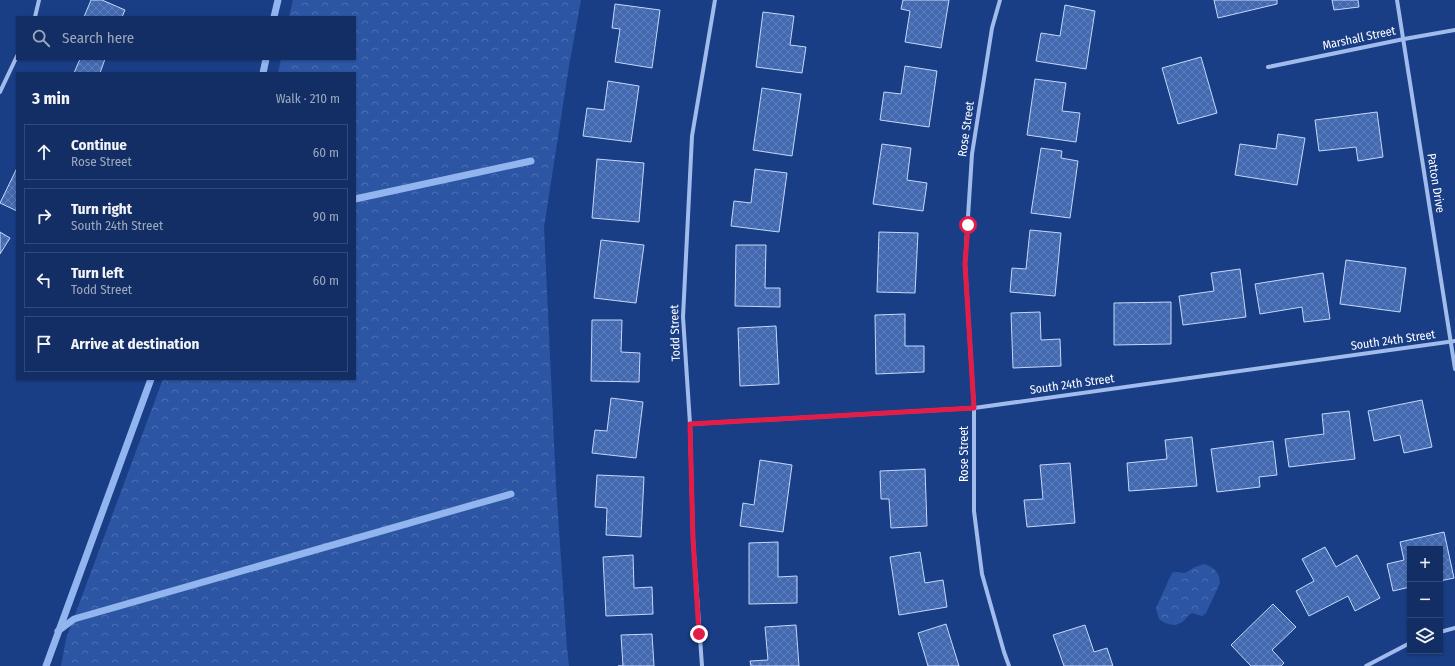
<!DOCTYPE html>
<meta charset="utf-8">
<style>
:root{--surface:#132e64;--page:#203a6d;--text:#f1f3f6;--muted:#9da8bf;--line:#324a78}
body{margin:0;font-family:"Fira Sans Condensed",sans-serif;background:var(--page);color:var(--text)}
.controls{position:absolute;right:12px;bottom:12px;display:grid;overflow:hidden;border-radius:0px;box-shadow:0 1px 3px #0004}
.controls button{width:36px;height:36px;display:grid;place-items:center;padding:0;border:0;border-bottom:1px solid var(--line);background:var(--surface);color:var(--text);font:20px sans-serif}
.stop{position:absolute;width:12px;height:12px;margin:-9px;border:3px solid #e11d48;border-radius:50%;background:#fff}
.stop.end{background:#e11d48;border-color:#fff;box-shadow:0 1px 4px #0008}
.list{margin:0;padding:0;list-style:none}
h2{display:flex;justify-content:space-between;align-items:center;height:52px;margin:0;padding:0 16px;font-size:17px}
h2 small{font-size:13px;font-weight:400;color:var(--muted)}
.list li{display:grid;grid-template-columns:26px 1fr auto;gap:12px;align-items:center;box-sizing:border-box;height:56px;margin:0 8px 8px;padding:0 8px;border:1px solid var(--line);border-radius:0px}
.list b{display:block;font-size:15px;white-space:nowrap}
.list p{margin:0;font-size:13px;white-space:nowrap;color:var(--muted)}
.list em{font-size:13px;font-style:normal;color:var(--muted)}
.icon{flex:none;width:22px;height:22px;fill:none;stroke:currentColor;stroke-width:2;stroke-linecap:round;stroke-linejoin:round}
.map{position:relative;flex:none;width:1455px;height:666px;overflow:hidden}
.search{position:absolute;background:var(--surface);box-shadow:0 1px 3px #0004;left:16px;top:16px;width:340px;height:44px;display:flex;align-items:center;gap:10px;box-sizing:border-box;padding:0 14px;border-radius:0px;color:var(--muted);font-size:15px}
.panel{position:absolute;background:var(--surface);box-shadow:0 1px 3px #0004;left:16px;top:72px;width:340px;height:308px;border-radius:0px}
.map>svg:first-child{display:block}
.forest{fill:url(#forest-crowns)}
.lines{fill:none;stroke-linecap:round;stroke-linejoin:round}
.stream{stroke:#92b4ef;stroke-width:7}
.building{fill:url(#building-cross-hatch);stroke:#c5d7f9}
.street{stroke:#a0bbec;stroke-width:4}
.route{stroke:#e11d48;stroke-width:5}
.labels{text-anchor:middle;stroke-width:4;stroke-linejoin:round;paint-order:stroke}
.street-label{font-size:12px;fill:#fff;stroke:#193e86}
</style>
<div class="map">
<svg width="1455" height="666" viewBox="0 0 1455 666">
<defs>
<pattern id="forest-crowns" width="20" height="18" patternUnits="userSpaceOnUse"><rect width="20" height="18" fill="#2c56a4"/><path d="M2 6a3 3 0 1 1 6 0M12 15a3 3 0 1 1 6 0" fill="none" stroke="#4c6fb2"/></pattern>
<pattern id="building-cross-hatch" width="8" height="8" patternUnits="userSpaceOnUse"><rect width="8" height="8" fill="#4268af"/><path d="M0 0l8 8M0 8l8-8" fill="none" stroke="#5e7fbb"/></pattern>
</defs>
<rect width="100%" height="100%" fill="#193e86"/>
<g class="forest">
<polygon points="293,0 581,0 569,66 544,227 556,485 567,648 569,666 61,666 66,639 163,379 355,379 355,73 278,73 281,59 355,59 355,17 289,17"/>
<path d="M 1204,564 C 1214,567 1220,573 1220,583 L 1206,613 L 1202,616 L 1192,613 C 1187,615 1186,620 1182,622 C 1175,627 1165,624 1159,619 L 1156,608 L 1172,573 L 1175,572 L 1185,573 L 1195,567 Z"/>
</g>
<g class="lines">
<g class="stream">
<polyline points="274,17 278,0"/>
<polyline points="263,73 266,59"/>
<polyline points="355,199 531,161"/>
<polyline points="58,631 74,619 511,494"/>
<polyline points="46,666 151,379"/>
</g>
</g>
<g class="building">
<polygon points="91,0 102,0 125,10 122,17 84,17"/>
<polygon points="903,0 949,0 941,48 905,42 910,11 901,9"/>
<polygon points="1214,0 1277,0 1277,4 1218,18"/>
<polygon points="1332,0 1358,0 1359,7 1334,10"/>
<polygon points="615,4 660,10 652,68 615,62 620,29 612,28"/>
<polygon points="1065,5 1095,11 1086,69 1036,61 1041,33 1060,36"/>
<polygon points="763,12 794,16 790,45 806,47 802,73 756,67"/>
<polygon points="1201,57 1217,113 1178,124 1162,68"/>
<polygon points="80,59 105,59 100,73 74,73"/>
<polygon points="905,66 937,71 929,127 880,120 884,92 901,94"/>
<polygon points="1035,79 1066,83 1062,111 1080,113 1076,142 1027,135"/>
<polygon points="608,81 639,86 631,142 583,136 587,108 604,110"/>
<polygon points="762,88 801,94 792,156 753,150"/>
<polygon points="1377,112 1383,157 1358,161 1356,147 1319,151 1315,120"/>
<polygon points="1278,134 1305,138 1297,185 1235,175 1240,144 1276,149"/>
<polygon points="882,144 911,148 907,180 927,183 923,211 873,204"/>
<polygon points="1041,148 1062,151 1061,158 1078,161 1070,218 1031,213"/>
<polygon points="597,159 644,163 639,222 592,218"/>
<polygon points="17,168 17,211 0,203"/>
<polygon points="755,169 787,173 779,232 731,226 734,201 751,203"/>
<polygon points="1030,230 1061,233 1055,296 1010,292 1012,268 1026,269"/>
<polygon points="0,232 10,238 0,254"/>
<polygon points="879,232 918,233 915,293 877,292"/>
<polygon points="601,240 644,245 636,303 594,298"/>
<polygon points="736,245 766,245 765,288 780,288 780,307 735,306"/>
<polygon points="1346,260 1406,268 1400,312 1340,304"/>
<polygon points="1240,269 1246,317 1183,325 1179,296 1214,291 1211,273"/>
<polygon points="1323,273 1330,319 1304,322 1302,307 1260,314 1255,284"/>
<polygon points="1171,302 1171,344 1114,345 1114,303"/>
<polygon points="1040,312 1041,340 1060,339 1061,366 1013,368 1011,313"/>
<polygon points="905,314 905,346 924,346 924,372 876,374 875,315"/>
<polygon points="592,320 622,320 621,352 640,353 639,382 591,381"/>
<polygon points="776,326 779,384 740,386 738,328"/>
<polygon points="611,398 643,402 636,458 592,453 595,430 607,431"/>
<polygon points="1422,400 1432,447 1404,453 1400,435 1374,441 1368,411"/>
<polygon points="1349,411 1355,459 1289,467 1285,439 1324,434 1322,414"/>
<polygon points="1192,437 1197,486 1129,491 1127,463 1167,459 1165,440"/>
<polygon points="1273,441 1277,475 1259,477 1260,487 1217,492 1211,449"/>
<polygon points="760,460 792,465 783,532 740,526 743,503 754,505"/>
<polygon points="1070,463 1075,523 1027,527 1024,500 1043,499 1040,465"/>
<polygon points="925,469 927,526 891,528 889,499 881,499 880,471"/>
<polygon points="597,475 644,477 641,537 606,535 607,508 595,507"/>
<polygon points="1444,532 1454,578 1440,581 1440,549 1410,549 1410,587 1393,591 1387,564 1404,560 1400,542"/>
<polygon points="778,542 778,577 797,576 797,603 749,604 749,543"/>
<polygon points="1325,547 1336,567 1357,555 1380,598 1355,611 1348,596 1309,616 1296,591 1314,581 1302,559"/>
<polygon points="920,552 925,583 943,580 947,607 899,615 890,557"/>
<polygon points="633,555 634,588 652,587 653,614 606,616 603,557"/>
<polygon points="1273,604 1296,627 1272,650 1284,663 1281,666 1251,666 1231,645"/>
<polygon points="946,624 959,666 928,666 918,633"/>
<polygon points="796,625 799,666 751,666 750,661 768,660 765,627"/>
<polygon points="1085,625 1094,652 1107,648 1113,666 1064,666 1053,635"/>
<polygon points="652,634 654,666 618,666 623,666 621,635"/>
</g>
<g class="lines">
<g class="street">
<polyline points="1000,0 992,28 972,154 965,264 974,408 974,511 982,574 1004,652 1009,666"/>
<polyline points="1397,0 1455,369"/>
<polyline points="35,17 39,0"/>
<polyline points="1268,67 1404,39 1455,30"/>
<polyline points="0,92 17,56"/>
<polyline points="690,424 974,408 1455,341"/>
<polyline points="1440,632 1455,628"/>
<polyline points="702,666 693,539 690,424 683,317 692,136 715,0"/>
<polyline points="1366,666 1410,643"/>
</g>
</g>
<g class="lines">
<polyline class="route" points="699,634 693,539 690,424 974,408 965,264 968,225"/>
</g>
<g class="labels">
<g class="street-label">
<text transform="translate(1359 38) rotate(-12)" y="4">Marshall Street</text>
<text transform="translate(966 129) rotate(-82)" y="4">Rose Street</text>
<text transform="translate(1436 183) rotate(81)" y="4">Patton Drive</text>
<text transform="translate(675 333) rotate(-92)" y="4">Todd Street</text>
<text transform="translate(1393 340) rotate(-8)" y="4">South 24th Street</text>
<text transform="translate(1072 384) rotate(-8)" y="4">South 24th Street</text>
<text transform="translate(964 454) rotate(-90)" y="4">Rose Street</text>
</g>
</g>
</svg>
<div class="controls">
<button>+</button>
<button>−</button>
<button><svg class="icon" aria-label="layers" viewBox="0 0 24 24"><path d="M12 4l9 5-9 5-9-5zM3 14l9 5 9-5"/></svg></button>
</div>
<div class="stop" style="left:968px;top:225px"></div>
<div class="stop end" style="left:699px;top:634px"></div>
<div class="search"><svg class="icon" aria-label="search" viewBox="0 0 24 24"><circle cx="10" cy="10" r="6"/><path d="M15 15l6 6"/></svg>Search here</div>
<section class="panel">
<h2>3 min<small>Walk · 210 m</small></h2>
<ul class="list">
<li><svg class="icon" aria-label="ahead" viewBox="0 0 24 24"><path d="M12 20V5M6 11l6-6 6 6"/></svg><div><b>Continue</b><p>Rose Street</p></div><em>60 m</em></li>
<li><svg class="icon" aria-label="right" viewBox="0 0 24 24"><path d="M7 20v-9h11M14 6l5 5-5 5"/></svg><div><b>Turn right</b><p>South 24th Street</p></div><em>90 m</em></li>
<li><svg class="icon" aria-label="left" viewBox="0 0 24 24"><path d="M17 20v-9H6M10 6l-5 5 5 5"/></svg><div><b>Turn left</b><p>Todd Street</p></div><em>60 m</em></li>
<li><svg class="icon" aria-label="arrive" viewBox="0 0 24 24"><path d="M6 21V4h12l-3 4 3 4H6"/></svg><div><b>Arrive at destination</b></div></li>
</ul>
</section>
</div>
